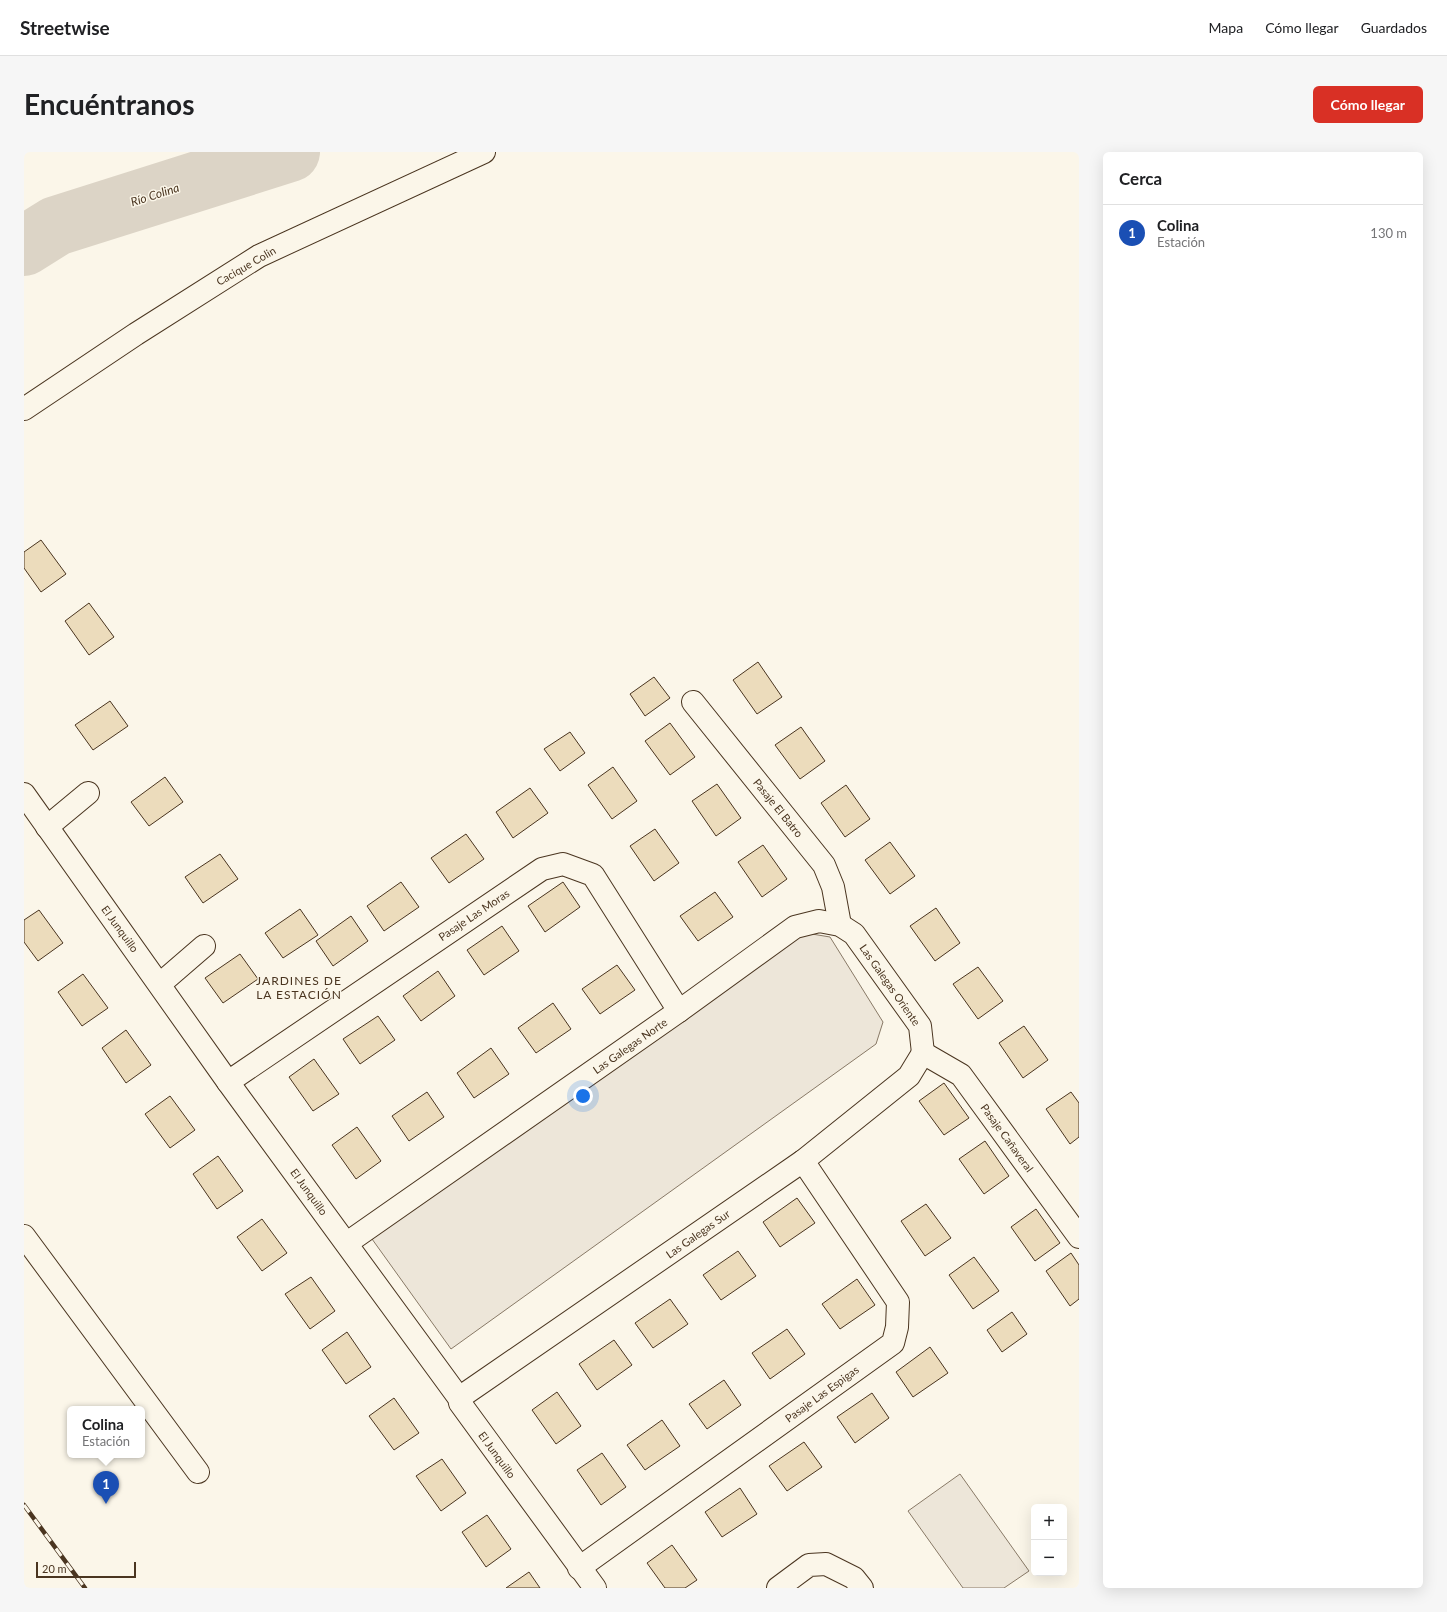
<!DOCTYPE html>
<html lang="es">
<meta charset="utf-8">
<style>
:root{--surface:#fff;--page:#f6f6f6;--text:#202124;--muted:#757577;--line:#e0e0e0;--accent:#d93025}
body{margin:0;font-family:Lato,sans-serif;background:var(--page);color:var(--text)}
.controls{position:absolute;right:12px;bottom:12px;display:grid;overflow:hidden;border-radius:6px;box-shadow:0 4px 16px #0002}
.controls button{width:36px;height:36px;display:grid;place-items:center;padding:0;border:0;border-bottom:1px solid var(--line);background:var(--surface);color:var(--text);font:20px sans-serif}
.scale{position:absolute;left:12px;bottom:10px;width:100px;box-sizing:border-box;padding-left:4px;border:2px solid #4a3520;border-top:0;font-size:11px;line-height:14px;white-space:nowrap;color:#4a3520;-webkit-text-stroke:3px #fbf6e9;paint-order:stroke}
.you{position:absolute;left:559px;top:944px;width:14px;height:14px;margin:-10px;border:3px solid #fff;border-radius:50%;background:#1a73e8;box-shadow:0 0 0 6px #1a73e833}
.badge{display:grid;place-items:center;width:26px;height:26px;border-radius:50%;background:var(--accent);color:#fff;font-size:13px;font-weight:700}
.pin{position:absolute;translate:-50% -33px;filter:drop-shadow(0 1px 2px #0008)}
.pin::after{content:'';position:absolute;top:21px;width:14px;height:12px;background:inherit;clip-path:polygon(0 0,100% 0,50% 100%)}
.popup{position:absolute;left:43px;top:1254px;width:78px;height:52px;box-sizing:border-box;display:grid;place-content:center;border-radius:6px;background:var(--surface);filter:drop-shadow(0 1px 3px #0005);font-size:13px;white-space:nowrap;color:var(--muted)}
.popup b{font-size:15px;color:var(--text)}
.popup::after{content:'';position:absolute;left:50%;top:100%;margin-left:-8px;border:8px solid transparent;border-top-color:var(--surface)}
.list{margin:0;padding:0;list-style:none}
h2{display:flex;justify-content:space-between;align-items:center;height:52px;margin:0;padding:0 16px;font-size:17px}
h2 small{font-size:13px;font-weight:400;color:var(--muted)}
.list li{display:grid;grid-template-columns:26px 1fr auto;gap:12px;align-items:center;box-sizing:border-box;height:56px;padding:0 16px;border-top:1px solid var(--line)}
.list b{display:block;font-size:15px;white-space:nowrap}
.list p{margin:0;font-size:13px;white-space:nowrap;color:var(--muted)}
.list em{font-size:13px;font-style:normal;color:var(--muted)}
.map{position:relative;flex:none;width:1055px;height:1436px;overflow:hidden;border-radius:6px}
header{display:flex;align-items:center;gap:24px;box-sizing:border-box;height:56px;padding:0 20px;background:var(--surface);border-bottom:1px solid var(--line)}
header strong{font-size:19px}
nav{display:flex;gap:22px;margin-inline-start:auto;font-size:14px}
.intro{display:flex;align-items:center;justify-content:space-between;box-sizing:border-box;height:96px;padding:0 24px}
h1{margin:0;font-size:28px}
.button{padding:10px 18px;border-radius:6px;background:var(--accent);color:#fff;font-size:14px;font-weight:700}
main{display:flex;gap:24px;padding:0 24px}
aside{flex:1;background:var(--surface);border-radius:6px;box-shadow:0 4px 16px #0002}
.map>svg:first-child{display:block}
.green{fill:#ede6d9;stroke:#887966}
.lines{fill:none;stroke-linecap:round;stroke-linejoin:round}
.river{stroke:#dcd4c6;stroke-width:60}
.building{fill:#ecdcbc;stroke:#4a3520}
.street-casing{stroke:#4a3520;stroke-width:24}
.primary-casing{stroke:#4a3520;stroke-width:24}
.street{stroke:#fbf6e9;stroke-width:22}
.primary{stroke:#fbf6e9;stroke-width:22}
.rail-casing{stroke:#4a3520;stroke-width:4.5}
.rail{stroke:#fbf6e9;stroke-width:3;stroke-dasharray:9;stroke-linecap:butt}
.labels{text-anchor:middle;stroke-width:3;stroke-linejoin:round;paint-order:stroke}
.street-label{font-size:11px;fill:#4a3520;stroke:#fbf6e9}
.water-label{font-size:12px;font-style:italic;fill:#4a3520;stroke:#fbf6e9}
.neighbourhood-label{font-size:12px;letter-spacing:1px;fill:#4a3520;stroke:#fbf6e9}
</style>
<header>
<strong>Streetwise</strong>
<nav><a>Mapa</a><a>Cómo llegar</a><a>Guardados</a></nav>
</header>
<div class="intro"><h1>Encuéntranos</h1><a class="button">Cómo llegar</a></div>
<main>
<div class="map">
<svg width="1055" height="1436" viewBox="0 0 1055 1436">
<rect width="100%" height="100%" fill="#fbf6e9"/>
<g class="green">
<polygon points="776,780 806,785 859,870 852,892 427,1197 348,1087"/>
<polygon points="936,1322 1005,1419 980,1436 939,1436 884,1359"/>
</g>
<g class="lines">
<polyline class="river" points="0,94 32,74 266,0"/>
</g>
<g class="building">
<polygon points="17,388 42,422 17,440 0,416 0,400"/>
<polygon points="65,451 90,485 65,503 41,469"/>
<polygon points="734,510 758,545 733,562 709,528"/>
<polygon points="630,525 646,546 621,564 606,542"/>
<polygon points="86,549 104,574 69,598 51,573"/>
<polygon points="646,571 671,605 646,623 621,589"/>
<polygon points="777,575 801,609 776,627 751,593"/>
<polygon points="546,580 561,601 536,619 520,597"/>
<polygon points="589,615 613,649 588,667 564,633"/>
<polygon points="141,625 159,650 125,674 107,650"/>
<polygon points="693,632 717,666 692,684 668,649"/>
<polygon points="822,633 846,667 821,685 797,651"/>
<polygon points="506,636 524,661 489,686 472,660"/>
<polygon points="631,677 655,711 630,729 606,694"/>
<polygon points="442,682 460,707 425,731 407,706"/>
<polygon points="866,690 891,724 866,742 841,708"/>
<polygon points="739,693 763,727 738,745 714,710"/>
<polygon points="196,702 214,727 179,751 161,725"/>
<polygon points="377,730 395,755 360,779 343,754"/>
<polygon points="539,730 556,755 521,780 504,754"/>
<polygon points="691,740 709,765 674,789 656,764"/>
<polygon points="912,756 936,791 911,809 886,774"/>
<polygon points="276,757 294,783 259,806 241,781"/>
<polygon points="15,758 39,791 14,809 0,790 0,768"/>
<polygon points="327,764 344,789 309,814 292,789"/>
<polygon points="478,774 495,799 460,823 443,798"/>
<polygon points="216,802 234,827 199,851 181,826"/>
<polygon points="593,813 611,838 576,862 558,837"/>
<polygon points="954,815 979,849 954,867 929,832"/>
<polygon points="414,819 431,844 397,869 379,844"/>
<polygon points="59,822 84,856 58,874 34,840"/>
<polygon points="529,851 547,877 512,901 494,876"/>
<polygon points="354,864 371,888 336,912 319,887"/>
<polygon points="1000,874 1024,908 999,926 975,891"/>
<polygon points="102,878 127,913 102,931 78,896"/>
<polygon points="467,896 485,922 450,946 433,921"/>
<polygon points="290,907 315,942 289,959 265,925"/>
<polygon points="920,931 945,966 920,983 895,949"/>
<polygon points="403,940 420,965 385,989 368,964"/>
<polygon points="1047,940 1055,951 1055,985 1046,992 1022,957"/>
<polygon points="146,944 171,978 146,996 121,962"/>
<polygon points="333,975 357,1009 332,1027 308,993"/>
<polygon points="961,989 985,1024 960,1042 935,1007"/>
<polygon points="194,1004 219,1039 193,1057 169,1022"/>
<polygon points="773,1046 791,1071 756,1095 739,1070"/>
<polygon points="902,1052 927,1086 901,1104 877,1069"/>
<polygon points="1012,1057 1036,1091 1011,1109 987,1075"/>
<polygon points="238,1067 263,1101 238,1119 213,1085"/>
<polygon points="714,1099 732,1124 697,1148 679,1123"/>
<polygon points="1047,1101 1055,1113 1055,1147 1046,1154 1022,1119"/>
<polygon points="950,1105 975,1139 949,1157 925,1123"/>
<polygon points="287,1125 311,1159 286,1177 261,1142"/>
<polygon points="833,1127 851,1153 816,1177 798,1152"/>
<polygon points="646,1147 664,1172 629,1196 611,1171"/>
<polygon points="988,1160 1003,1182 978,1200 963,1178"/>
<polygon points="763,1177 781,1202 746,1227 728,1201"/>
<polygon points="323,1180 347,1215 322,1232 298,1198"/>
<polygon points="590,1188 608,1213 573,1238 555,1212"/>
<polygon points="906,1195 924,1221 889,1245 872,1220"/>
<polygon points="700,1228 717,1253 683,1277 665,1252"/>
<polygon points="533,1240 557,1274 532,1292 508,1258"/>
<polygon points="848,1241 865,1266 831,1291 813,1265"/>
<polygon points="370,1246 395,1281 370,1298 345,1264"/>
<polygon points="638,1268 656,1294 621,1318 603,1293"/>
<polygon points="780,1290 798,1315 763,1339 745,1314"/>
<polygon points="578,1301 602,1335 577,1353 553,1318"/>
<polygon points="418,1307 442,1341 417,1359 392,1324"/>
<polygon points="716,1336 733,1362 698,1385 681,1360"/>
<polygon points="463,1363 487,1397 462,1415 438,1380"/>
<polygon points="648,1393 673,1428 661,1436 641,1436 623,1411"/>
<polygon points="505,1420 516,1436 482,1436"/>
</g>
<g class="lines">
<defs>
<g id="street">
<polyline points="669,550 800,713 809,735 816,773"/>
<polyline points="0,642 204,930 435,1246 436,1251 571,1436"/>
<polyline points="23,675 64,641"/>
<polyline points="136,832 180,794"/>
<polyline points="899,901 937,923 1055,1085"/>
<polyline points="204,930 518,717 539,712 569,723 655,859"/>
<polyline points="0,1084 174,1320"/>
<polyline points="323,1091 655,859 771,775 795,769 816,773 830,782 896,874 899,901"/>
<polyline points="435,1246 779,1009 885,924 899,901"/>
<polyline points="555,1416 869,1191 873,1175 874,1150 779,1009"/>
<polyline points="754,1436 785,1413 802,1412 830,1426 838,1436"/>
</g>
<polyline id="primary" points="0,257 112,182 235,104 460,0"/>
</defs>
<use href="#street" class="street-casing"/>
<use href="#primary" class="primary-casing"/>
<use href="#street" class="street"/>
<use href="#primary" class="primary"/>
<defs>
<polyline id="rail" points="0,1353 61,1436"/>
</defs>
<use href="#rail" class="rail-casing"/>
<use href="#rail" class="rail"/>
</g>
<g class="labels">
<g class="street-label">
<text transform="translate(222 114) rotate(-30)" y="4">Cacique Colin</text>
<text transform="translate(754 656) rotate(51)" y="4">Pasaje El Batro</text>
<text transform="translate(450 763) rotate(-34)" y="4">Pasaje Las Moras</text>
<text transform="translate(96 777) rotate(54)" y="4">El Junquillo</text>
<text transform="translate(866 833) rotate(55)" y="4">Las Galegas Oriente</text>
<text transform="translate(606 894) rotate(-35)" y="4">Las Galegas Norte</text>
<text transform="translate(983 986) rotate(54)" y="4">Pasaje Cañaveral</text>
<text transform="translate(285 1040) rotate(54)" y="4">El Junquillo</text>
<text transform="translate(674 1082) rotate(-35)" y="4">Las Galegas Sur</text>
<text transform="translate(798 1242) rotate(-36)" y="4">Pasaje Las Espigas</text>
<text transform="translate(473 1303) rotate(54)" y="4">El Junquillo</text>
</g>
<g class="water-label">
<text transform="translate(131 43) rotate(-18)" y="4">Río Colina</text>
</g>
<g class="neighbourhood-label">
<text x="275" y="833">JARDINES DE<tspan x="275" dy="14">LA ESTACIÓN</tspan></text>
</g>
</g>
</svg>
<div class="controls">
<button>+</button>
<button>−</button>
</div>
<div class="scale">20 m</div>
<div class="you"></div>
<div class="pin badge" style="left:82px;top:1352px;background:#1a4fb4">1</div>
<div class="popup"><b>Colina</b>Estación</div>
</div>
<aside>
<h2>Cerca<small></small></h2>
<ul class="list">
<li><span class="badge" style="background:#1a4fb4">1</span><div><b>Colina</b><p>Estación</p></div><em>130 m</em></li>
</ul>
</aside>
</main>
